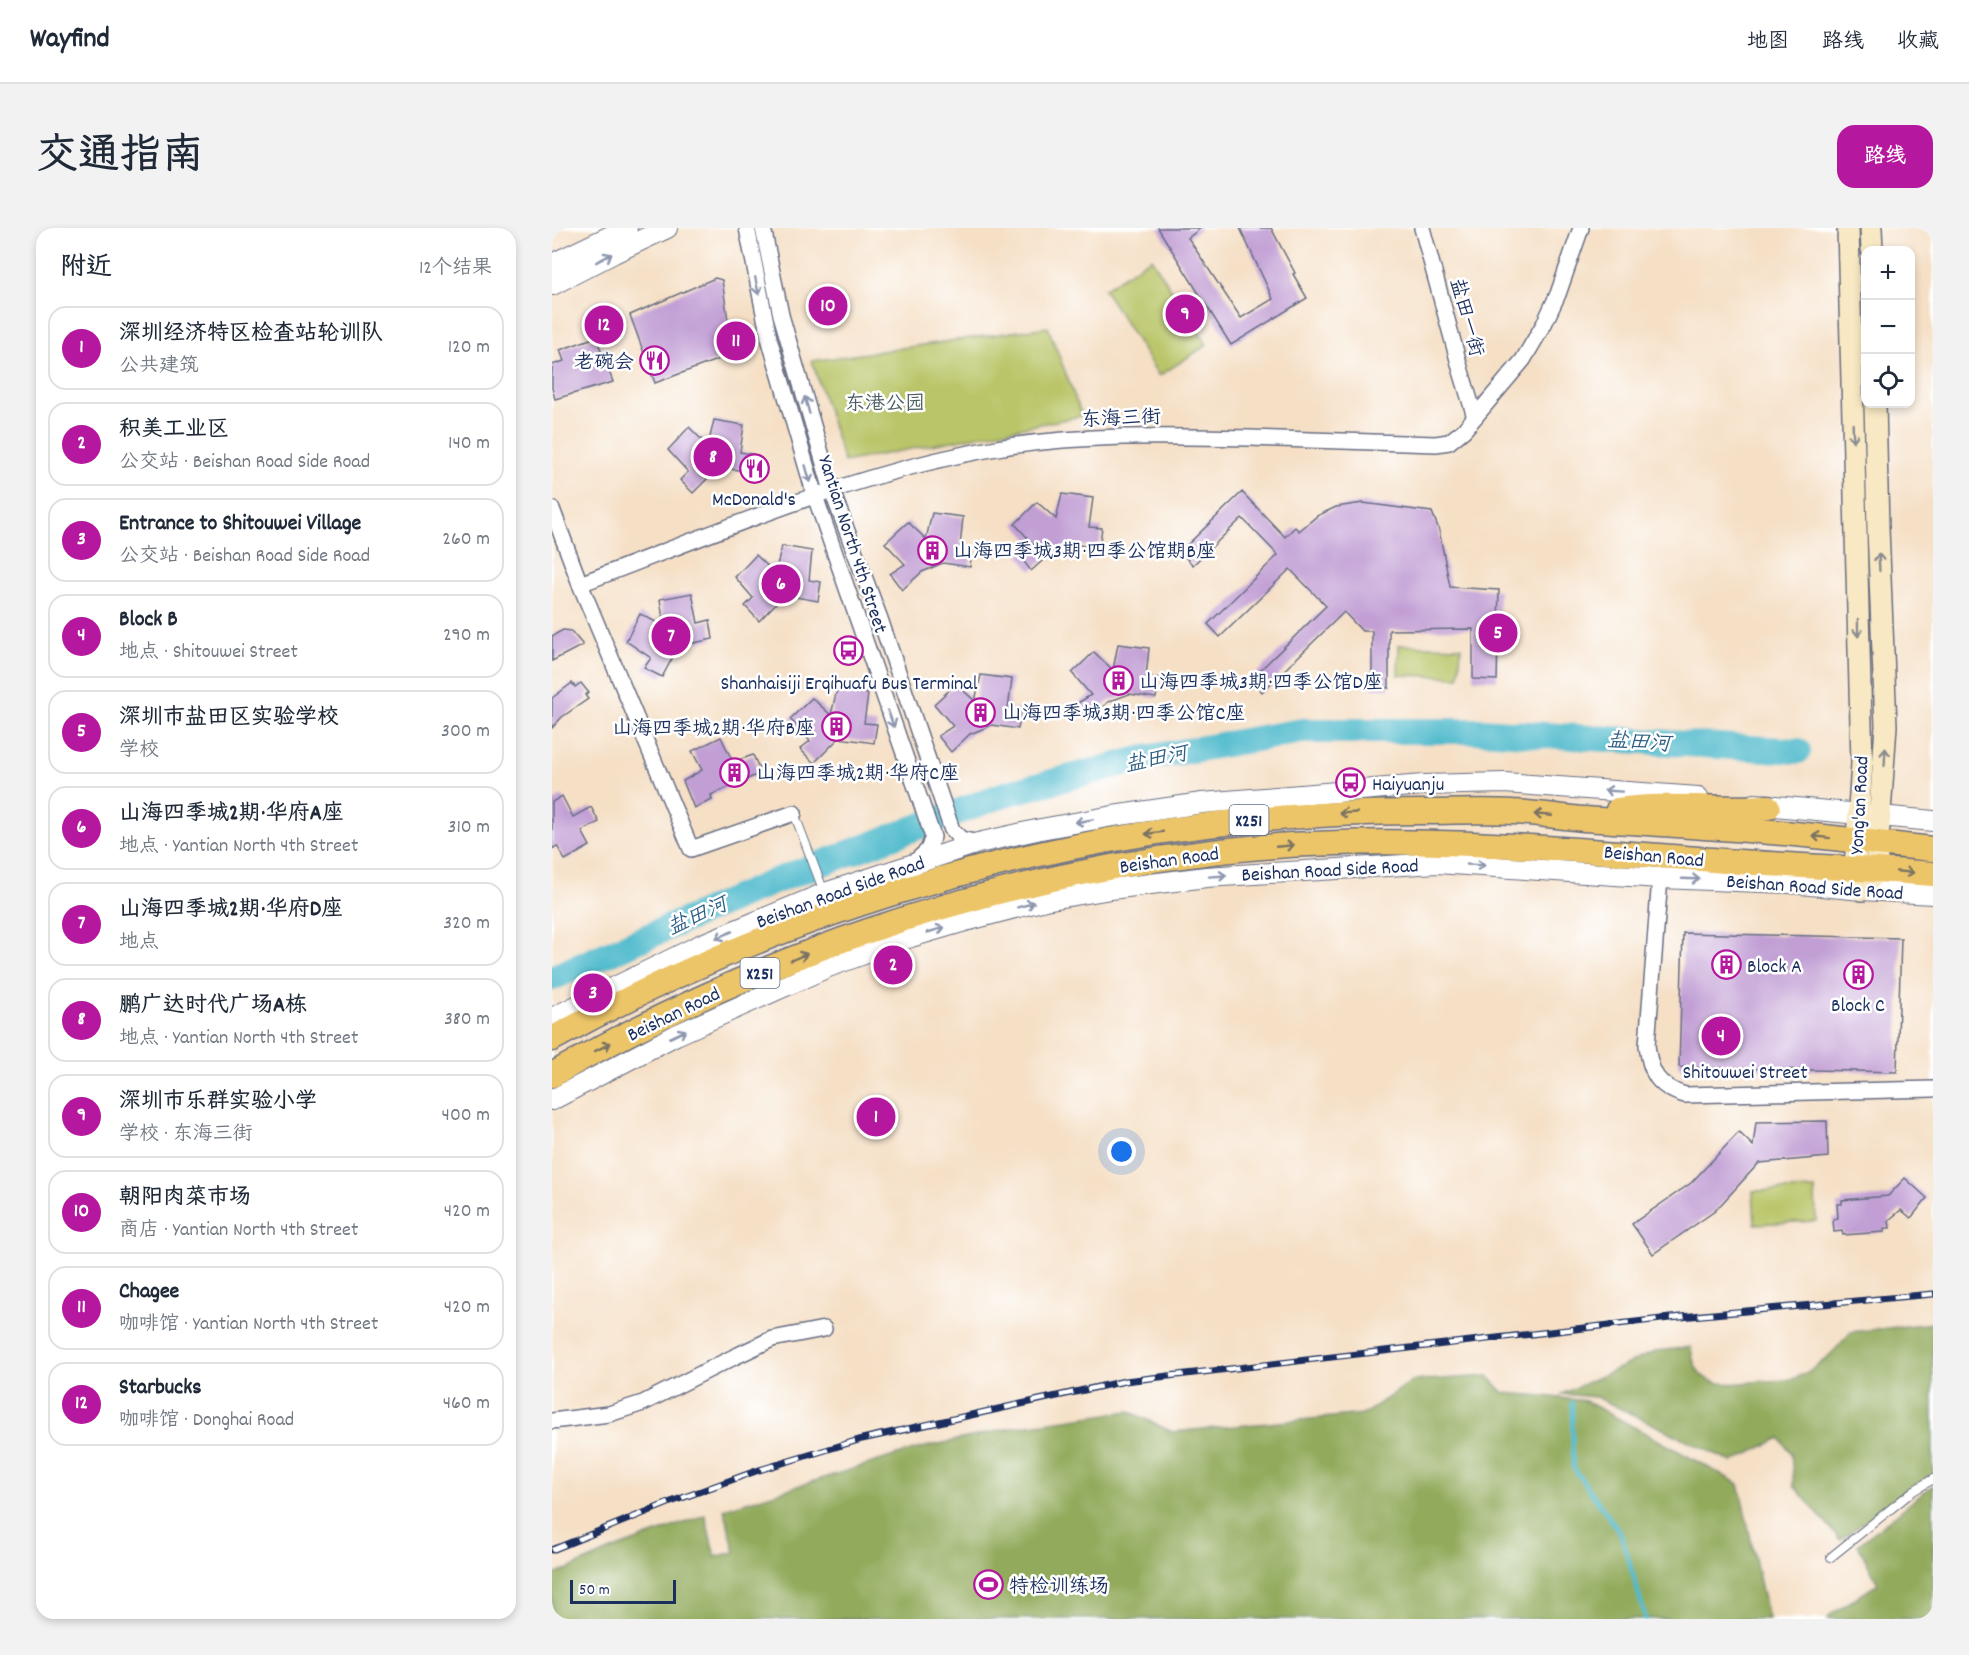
<!DOCTYPE html>
<html lang="zh">
<meta charset="utf-8">
<style>
:root{--surface:#fff;--page:#f2f2f3;--text:#1f2937;--muted:#747a83;--line:#e0e1e3;--accent:#b5179e}
body{margin:0;font-family:Dekko,"LXGW WenKai TC",sans-serif;background:var(--page);color:var(--text)}
.controls{position:absolute;right:18px;top:18px;display:grid;overflow:hidden;border-radius:12px;box-shadow:0 3px 9px #0003}
.controls button{width:54px;height:54px;display:grid;place-items:center;padding:0;border:0;border-bottom:2px solid var(--line);background:var(--surface);color:var(--text);font:30px sans-serif}
.scale{position:absolute;left:18px;bottom:15px;width:106px;box-sizing:border-box;padding-left:6px;border:3px solid #1b2f5e;border-top:0;font-size:16px;line-height:21px;white-space:nowrap;color:#1b2f5e;-webkit-text-stroke:4px #fff;paint-order:stroke}
.you{position:absolute;left:570px;top:924px;width:21px;height:21px;margin:-15px;border:4px solid #fff;border-radius:50%;background:#1a73e8;box-shadow:0 0 0 9px #1a73e833}
.badge{display:grid;place-items:center;width:39px;height:39px;border-radius:50%;background:var(--accent);color:#fff;font-size:20px;font-weight:700}
.pin{position:absolute;translate:-50% -50%;border:3px solid #fff;box-shadow:0 2px 6px #0006}
.list{margin:0;padding:0;list-style:none}
h2{display:flex;justify-content:space-between;align-items:center;height:78px;margin:0;padding:0 24px;font-size:26px}
h2 small{font-size:20px;font-weight:400;color:var(--muted)}
.list li{display:grid;grid-template-columns:39px 1fr auto;gap:18px;align-items:center;box-sizing:border-box;height:84px;margin:0 12px 12px;padding:0 12px;border:2px solid var(--line);border-radius:18px}
.list b{display:block;font-size:22px;white-space:nowrap}
.list p{margin:0;font-size:20px;white-space:nowrap;color:var(--muted)}
.list em{font-size:20px;font-style:normal;color:var(--muted)}
.icon{flex:none;width:33px;height:33px;fill:none;stroke:currentColor;stroke-width:2;stroke-linecap:round;stroke-linejoin:round}
.map{position:relative;flex:none;width:1381px;height:1391px;overflow:hidden;border-radius:18px}
header{display:flex;align-items:center;gap:36px;box-sizing:border-box;height:84px;padding:0 30px;background:var(--surface);border-bottom:2px solid var(--line)}
header strong{font-size:28px}
nav{display:flex;gap:33px;margin-inline-start:auto;font-size:21px}
.intro{display:flex;align-items:center;justify-content:space-between;box-sizing:border-box;height:144px;padding:0 36px}
h1{margin:0;font-size:42px}
.button{padding:15px 27px;border-radius:18px;background:var(--accent);color:#fff;font-size:21px;font-weight:700}
main{display:flex;gap:36px;padding:0 36px}
aside{flex:1;background:var(--surface);border-radius:18px;box-shadow:0 3px 9px #0003}
.map>svg:first-child{display:block}
.green{fill:#b9c567;stroke:#6a7a62;stroke-width:1.5}
.forest{fill:#92aa5c;stroke:#566c5d;stroke-width:1.5}
.lines{fill:none;stroke-linecap:round;stroke-linejoin:round}
.stream{stroke:#50bacc;stroke-width:4.5}
.river{stroke:#50bacc;stroke-width:26}
.building{fill:#c19ed4}
.service-casing{stroke:#676d82;stroke-width:10}
.minor-casing{stroke:#676d82;stroke-width:18}
.tertiary-casing{stroke:#676d82;stroke-width:22}
.secondary-casing{stroke:#676d82;stroke-width:24}
.primary-casing{stroke:#676d82;stroke-width:27}
.service{stroke:#fff;stroke-width:8}
.minor{stroke:#fff;stroke-width:15}
.tertiary{stroke:#fff;stroke-width:20}
.secondary{stroke:#f8e8c3;stroke-width:21}
.primary{stroke:#edc569;stroke-width:24}
.rail-casing{stroke:#1b2f5e;stroke-width:7}
.rail{stroke:#fff;stroke-width:4.5;stroke-dasharray:14;stroke-linecap:butt}
.oneway{stroke:#8d97ae}
.oneway2{stroke:#8a8c90}
.oneway3{stroke:#797263}
.labels{text-anchor:middle;stroke-width:5;stroke-linejoin:round;paint-order:stroke}
.shield{fill:#fff;stroke:#5f6d8e;stroke-width:1.5}
.shield-label{font-size:18px;font-weight:bold;fill:#1b2f5e}
.street-label{font-size:20px;fill:#1b2f5e;stroke:#fff}
.poi-label{font-size:20px;fill:#1b2f5e;stroke:#fff;text-anchor:start}
.park-label{font-size:20px;fill:#4a5c61;stroke:#fff}
.water-label{font-size:21px;font-style:italic;fill:#2e6084;stroke:#fff}
</style>
<header>
<strong>Wayfind</strong>
<nav><a>地图</a><a>路线</a><a>收藏</a></nav>
</header>
<div class="intro"><h1>交通指南</h1><a class="button">路线</a></div>
<main>
<aside>
<h2>附近<small>12个结果</small></h2>
<ul class="list">
<li><span class="badge">1</span><div><b>深圳经济特区检查站轮训队</b><p>公共建筑</p></div><em>120 m</em></li>
<li><span class="badge">2</span><div><b>积美工业区</b><p>公交站 · Beishan Road Side Road</p></div><em>140 m</em></li>
<li><span class="badge">3</span><div><b>Entrance to Shitouwei Village</b><p>公交站 · Beishan Road Side Road</p></div><em>260 m</em></li>
<li><span class="badge">4</span><div><b>Block B</b><p>地点 · Shitouwei Street</p></div><em>290 m</em></li>
<li><span class="badge">5</span><div><b>深圳市盐田区实验学校</b><p>学校</p></div><em>300 m</em></li>
<li><span class="badge">6</span><div><b>山海四季城2期·华府A座</b><p>地点 · Yantian North 4th Street</p></div><em>310 m</em></li>
<li><span class="badge">7</span><div><b>山海四季城2期·华府D座</b><p>地点</p></div><em>320 m</em></li>
<li><span class="badge">8</span><div><b>鹏广达时代广场A栋</b><p>地点 · Yantian North 4th Street</p></div><em>380 m</em></li>
<li><span class="badge">9</span><div><b>深圳市乐群实验小学</b><p>学校 · 东海三街</p></div><em>400 m</em></li>
<li><span class="badge">10</span><div><b>朝阳肉菜市场</b><p>商店 · Yantian North 4th Street</p></div><em>420 m</em></li>
<li><span class="badge">11</span><div><b>Chagee</b><p>咖啡馆 · Yantian North 4th Street</p></div><em>420 m</em></li>
<li><span class="badge">12</span><div><b>Starbucks</b><p>咖啡馆 · Donghai Road</p></div><em>460 m</em></li>
</ul>
</aside>
<div class="map">
<svg width="1381" height="1391" viewBox="0 0 1381 1391">
<rect width="100%" height="100%" fill="#fff"/>
<filter id="ink" filterUnits="userSpaceOnUse"><feTurbulence type="fractalNoise" baseFrequency=".0167" numOctaves="2"/><feDisplacementMap in="SourceGraphic" scale="12" xChannelSelector="R" yChannelSelector="G"/><feConvolveMatrix kernelMatrix="1 2 1 2 8 2 1 2 1" color-interpolation-filters="sRGB"/></filter>
<filter id="wash" filterUnits="userSpaceOnUse"><feTurbulence type="fractalNoise" baseFrequency=".008" numOctaves="4" result="noise"/><feDisplacementMap in="SourceGraphic" scale="24" xChannelSelector="R" yChannelSelector="G"/><feGaussianBlur stdDeviation="1.35" result="paint"/><feColorMatrix in="noise" values="0 0 0 0 0 0 0 0 0 0 0 0 0 0 0 0 0 1.4 0 .05"/><feComposite in="paint" operator="in"/></filter>
<g filter="url(#wash)">
<rect width="100%" height="100%" fill="#f5dfc5"/>
<g class="green">
<polygon points="599,30 655,117 607,148 552,61"/>
<polygon points="496,99 530,188 292,234 260,133"/>
<polygon points="847,417 909,419 907,449 846,447"/>
<polygon points="1263,961 1264,993 1203,996 1201,963"/>
</g>
<g class="forest">
<path d="M 1381,1095 L 1381,1246 L 1361,1258 L 1288,1312 L 1242,1258 L 1239,1225 L 1228,1210 L 1180,1234 L 1044,1169 L 1010,1166 L 1104,1123 L 1139,1119 C 1143,1164 1175,1156 1209,1153 C 1221,1152 1236,1154 1246,1149 C 1271,1137 1282,1123 1299,1104 Z"/>
<polygon points="936,1148 952,1165 992,1168 1034,1173 1187,1256 1216,1391 0,1391 0,1348 62,1321 153,1287 163,1329 183,1324 172,1281 365,1221 464,1199 577,1183 620,1204 812,1186 860,1153"/>
<polygon points="1381,1257 1381,1391 1276,1391 1278,1387 1326,1356 1306,1317"/>
</g>
<g class="lines">
<polyline class="stream" points="1020,1175 1021,1239 1069,1306 1094,1391"/>
<polyline class="river" points="0,750 226,652 453,566 588,531 750,503 929,503 1246,523"/>
</g>
<g id="blocks">
<g class="building">
<polygon points="606,0 649,0 636,10 689,90 721,71 688,0 719,0 743,45 741,46 755,70 679,117"/>
<polygon points="163,50 170,52 181,126 103,155 78,87"/>
<polygon points="44,109 61,154 3,171 0,160 0,137 12,133 8,122"/>
<polygon points="162,192 192,197 188,224 201,226 198,243 166,240 141,265 128,252 136,244 116,222 137,199 156,218"/>
<polygon points="690,264 733,309 743,299 747,303 765,288 784,279 811,275 880,284 887,302 898,359 947,362 946,397 953,397 953,408 946,408 945,452 921,451 921,401 837,402 837,460 820,460 820,403 810,403 792,384 710,464 698,452 774,378 738,341 668,409 656,396 726,327 690,290 641,337 628,324"/>
<polygon points="510,266 541,270 537,299 550,300 547,320 520,316 499,325 479,343 467,327 482,317 463,296 485,274 504,291"/>
<polygon points="380,285 411,289 408,319 420,320 418,339 391,335 370,344 350,362 338,346 353,336 333,315 356,294 374,311"/>
<polygon points="230,318 260,323 257,352 269,354 266,373 232,367 207,393 193,378 201,370 183,349 204,327 223,345"/>
<polygon points="140,365 146,395 158,392 161,411 127,418 110,449 92,440 99,430 74,413 88,386 112,398 108,371"/>
<polygon points="11,402 19,403 31,417 0,433 0,408"/>
<polygon points="566,416 597,420 594,449 607,450 604,470 577,466 556,474 536,493 524,476 539,467 520,445 542,424 561,442"/>
<polygon points="429,447 460,451 456,481 469,482 466,501 440,497 418,506 399,524 386,508 401,498 382,476 404,456 423,473"/>
<polygon points="20,455 23,459 29,455 37,465 33,467 36,471 10,489 0,500 0,470"/>
<polygon points="285,461 316,466 312,495 325,496 322,515 287,510 262,535 248,521 258,513 238,491 260,470 279,487"/>
<polygon points="169,509 181,534 201,527 209,545 159,567 160,572 142,580 131,553 150,542 140,523"/>
<polygon points="10,568 21,589 39,579 47,594 30,603 38,618 13,632 5,618 0,621 0,574"/>
<polygon points="1131,705 1349,710 1345,844 1127,839"/>
<polygon points="1275,893 1276,929 1207,935 1163,983 1101,1026 1080,996 1139,955 1187,904 1201,918 1204,894"/>
<polygon points="1353,950 1375,970 1359,990 1349,982 1337,992 1338,1000 1332,1000 1332,1004 1291,1007 1290,1003 1282,1004 1281,991 1286,990 1285,976 1290,976 1290,972 1336,968"/>
</g>
</g>
</g>
<g filter="url(#ink)">
<use href="#blocks" fill-opacity="0" stroke="#676d82" stroke-width="1.5"/>
<g class="lines">
<defs>
<g id="service">
<polyline points="242,585 272,664"/>
<polyline points="1279,1329 1361,1263 1381,1251"/>
</g>
<g id="minor">
<polyline points="195,0 217,110 263,268 381,609 376,622 364,633"/>
<polyline points="211,0 229,87 280,263 328,391 400,602 409,611 426,615"/>
<polyline points="870,0 909,143 923,189"/>
<polyline points="0,281 28,356 139,621 242,585"/>
<path d="M 28,356 C 163,305 303,244 445,220 C 529,206 614,208 698,210 C 760,212 822,214 884,216 L 897,214 L 912,202 L 971,132 L 992,96 L 1006,66 L 1029,0"/>
<path d="M 1108,650 L 1095,817 C 1098,844 1105,859 1133,867 L 1381,861"/>
<polyline points="0,1193 57,1186 91,1175 182,1129 220,1111 272,1101"/>
</g>
<g id="tertiary">
<polyline points="0,36 75,0"/>
<polyline points="0,57 62,25 115,0"/>
<polyline points="1202,576 1381,593"/>
<polyline points="0,790 148,717 273,665 426,615 489,601 561,588 650,575 871,557 952,555 1146,569"/>
<polyline points="0,872 124,807 276,739 359,709 417,692 493,672 559,661 654,649 885,635 1108,650 1238,655 1310,662 1381,666"/>
</g>
<g id="secondary">
<polyline points="1296,0 1310,535 1303,640 1310,662"/>
<polyline points="1319,0 1320,22"/>
<polyline points="1315,655 1324,642 1334,498 1326,300 1323,176"/>
</g>
<g id="primary">
<path d="M 1066,582 C 1115,575 1166,582 1216,579"/>
<path d="M 0,811 C 266,663 571,583 875,584 C 904,584 933,582 961,584 C 985,585 1009,589 1032,591 C 1106,596 1180,600 1253,607 C 1296,611 1338,617 1381,621"/>
<path d="M 0,847 C 202,731 428,651 660,624 C 825,604 994,619 1160,632 C 1233,638 1307,640 1381,646"/>
</g>
</defs>
<use href="#service" class="service-casing"/>
<use href="#minor" class="minor-casing"/>
<use href="#tertiary" class="tertiary-casing"/>
<use href="#secondary" class="secondary-casing"/>
<use href="#primary" class="primary-casing"/>
<use href="#service" class="service"/>
<use href="#minor" class="minor"/>
<use href="#tertiary" class="tertiary"/>
<use href="#secondary" class="secondary"/>
<use href="#primary" class="primary"/>
<defs>
<polyline id="rail" points="0,1322 119,1274 204,1243 310,1211 573,1153 1118,1090 1381,1066"/>
</defs>
<use href="#rail" class="rail-casing"/>
<use href="#rail" class="rail"/>
</g>
<defs><path id="oneway-shaft" d="M-6 0H5M1.5-3L5.5 0L1.5 3" fill="none" stroke-width="1.6" stroke-linecap="round" stroke-linejoin="round" transform="scale(1.5)"/></defs>
<g class="oneway">
<use href="#oneway-shaft" transform="translate(52 30) rotate(-28)"/>
<use href="#oneway-shaft" transform="translate(205 58) rotate(78)"/>
<use href="#oneway-shaft" transform="translate(255 177) rotate(-106)"/>
<use href="#oneway-shaft" transform="translate(256 246) rotate(74)"/>
<use href="#oneway-shaft" transform="translate(339 491) rotate(71)"/>
<use href="#oneway-shaft" transform="translate(1061 563) rotate(-176)"/>
<use href="#oneway-shaft" transform="translate(532 593) rotate(170)"/>
<use href="#oneway-shaft" transform="translate(924 637) rotate(3)"/>
<use href="#oneway-shaft" transform="translate(666 648) rotate(-4)"/>
<use href="#oneway-shaft" transform="translate(1139 651) rotate(2)"/>
<use href="#oneway-shaft" transform="translate(474 677) rotate(-15)"/>
<use href="#oneway-shaft" transform="translate(384 702) rotate(-16)"/>
<use href="#oneway-shaft" transform="translate(172 707) rotate(156)"/>
<use href="#oneway-shaft" transform="translate(126 806) rotate(-26)"/>
</g>
<g class="oneway2">
<use href="#oneway-shaft" transform="translate(1301 205) rotate(88)"/>
<use href="#oneway-shaft" transform="translate(1327 334) rotate(-93)"/>
<use href="#oneway-shaft" transform="translate(1306 400) rotate(89)"/>
<use href="#oneway-shaft" transform="translate(1333 529) rotate(-87)"/>
</g>
<g class="oneway3">
<use href="#oneway-shaft" transform="translate(796 585) rotate(177)"/>
<use href="#oneway-shaft" transform="translate(991 587) rotate(-175)"/>
<use href="#oneway-shaft" transform="translate(602 605) rotate(172)"/>
<use href="#oneway-shaft" transform="translate(1269 609) rotate(-173)"/>
<use href="#oneway-shaft" transform="translate(733 618) rotate(-5)"/>
<use href="#oneway-shaft" transform="translate(1353 644) rotate(4)"/>
<use href="#oneway-shaft" transform="translate(247 729) rotate(-23)"/>
<use href="#oneway-shaft" transform="translate(51 819) rotate(-27)"/>
</g>
</g>
<defs>
<symbol id="restaurant-ring" viewBox="-11 -11 22 22"><circle r="9.5" fill="#fff" stroke="#b5179e" stroke-width="1.5"/><path d="M-5-6h1v4h1v-4h1v4h1v-4h1v5L-1.5 .5V6h-2V.5L-5-1ZM5-6V6H3V1.5H1.5Q1.5-4 5-6Z" fill="#b5179e"/></symbol>
<symbol id="building-ring" viewBox="-11 -11 22 22"><circle r="9.5" fill="#fff" stroke="#b5179e" stroke-width="1.5"/><path d="M-4-6H4V6H1V3H-1V6H-4ZM-2.5-4.3h1.7v1.8h-1.7ZM.8-4.3h1.7v1.8H.8ZM-2.5-1h1.7V.8h-1.7ZM.8-1h1.7V.8H.8Z" fill="#b5179e"/></symbol>
<symbol id="bus-ring" viewBox="-11 -11 22 22"><circle r="9.5" fill="#fff" stroke="#b5179e" stroke-width="1.5"/><path d="M-5-6H5V4H4V6H2V4H-2V6H-4V4H-5ZM-3.5-4V0h7V-4ZM-3.5 1.2v1.5H-2V1.2ZM2 1.2v1.5H3.5V1.2Z" fill="#b5179e"/></symbol>
<symbol id="stadium-ring" viewBox="-11 -11 22 22"><circle r="9.5" fill="#fff" stroke="#b5179e" stroke-width="1.5"/><path d="M0-5a6.5 5 0 1 0 0 10a6.5 5 0 1 0 0-10ZM-3.5-1.8h7v3.6h-7Z" fill="#b5179e"/></symbol>
</defs>
<g fill-rule="evenodd">
<use href="#restaurant-ring" x="86" y="116" width="33" height="33"/>
<use href="#restaurant-ring" x="186" y="224" width="33" height="33"/>
<use href="#building-ring" x="364" y="306" width="33" height="33"/>
<use href="#bus-ring" x="280" y="406" width="33" height="33"/>
<use href="#building-ring" x="550" y="436" width="33" height="33"/>
<use href="#building-ring" x="412" y="468" width="33" height="33"/>
<use href="#building-ring" x="268" y="482" width="33" height="33"/>
<use href="#building-ring" x="166" y="528" width="33" height="33"/>
<use href="#bus-ring" x="782" y="538" width="33" height="33"/>
<use href="#building-ring" x="1158" y="720" width="33" height="33"/>
<use href="#building-ring" x="1290" y="730" width="33" height="33"/>
<use href="#stadium-ring" x="420" y="1340" width="33" height="33"/>
</g>
<g class="labels">
<g class="shield">
<rect x="677.5" y="577" width="39" height="30" rx="4.5"/>
<rect x="188.5" y="730" width="39" height="30" rx="4.5"/>
</g>
<g class="shield-label">
<text x="697" y="598">X251</text>
<text x="208" y="751">X251</text>
</g>
<g class="street-label">
<text transform="translate(916 89) rotate(75)" y="7">盐田一街</text>
<text transform="translate(569 189) rotate(-2)" y="7">东海三街</text>
<text transform="translate(302 316) rotate(72)" y="7">Yantian North 4th Street</text>
<text transform="translate(1306 577) rotate(-87)" y="7">Yong'an Road</text>
<text transform="translate(1102 627) rotate(5)" y="7">Beishan Road</text>
<text transform="translate(617 631) rotate(-8)" y="7">Beishan Road</text>
<text transform="translate(778 641) rotate(-3)" y="7">Beishan Road Side Road</text>
<text transform="translate(1263 658) rotate(4)" y="7">Beishan Road Side Road</text>
<text transform="translate(288 663) rotate(-20)" y="7">Beishan Road Side Road</text>
<text transform="translate(121 785) rotate(-26)" y="7">Beishan Road</text>
<text x="1193" y="850">Shitouwei Street</text>
</g>
<g class="poi-label">
<text x="82" y="140" text-anchor="end">老碗会</text>
<text x="202" y="277" text-anchor="middle">McDonald's</text>
<text x="401" y="329">山海四季城3期·四季公馆期B座</text>
<text x="587" y="460">山海四季城3期·四季公馆D座</text>
<text x="297" y="461" text-anchor="middle">Shanhaisiji Erqihuafu Bus Terminal</text>
<text x="450" y="491">山海四季城3期·四季公馆C座</text>
<text x="263" y="506" text-anchor="end">山海四季城2期·华府B座</text>
<text x="204" y="551">山海四季城2期·华府C座</text>
<text x="820" y="562">Haiyuanju</text>
<text x="1195" y="744">Block A</text>
<text x="1306" y="783" text-anchor="middle">Block C</text>
<text x="457" y="1364">特检训练场</text>
</g>
<g class="park-label">
<text x="333" y="181">东港公园</text>
</g>
<g class="water-label">
<text transform="translate(1087 513) rotate(4)" y="7">盐田河</text>
<text transform="translate(604 530) rotate(-11)" y="7">盐田河</text>
<text transform="translate(145 687) rotate(-24)" y="7">盐田河</text>
</g>
</g>
</svg>
<div class="controls">
<button>+</button>
<button>−</button>
<button><svg class="icon" aria-label="locate" viewBox="0 0 24 24"><circle cx="12" cy="12" r="6"/><path d="M12 2v4M12 18v4M2 12h4M18 12h4"/></svg></button>
</div>
<div class="scale">50 m</div>
<div class="you"></div>
<div class="pin badge" style="left:324px;top:889px">1</div>
<div class="pin badge" style="left:341px;top:737px">2</div>
<div class="pin badge" style="left:41px;top:765px">3</div>
<div class="pin badge" style="left:1169px;top:808px">4</div>
<div class="pin badge" style="left:946px;top:405px">5</div>
<div class="pin badge" style="left:229px;top:356px">6</div>
<div class="pin badge" style="left:119px;top:408px">7</div>
<div class="pin badge" style="left:161px;top:229px">8</div>
<div class="pin badge" style="left:633px;top:86px">9</div>
<div class="pin badge" style="left:276px;top:78px">10</div>
<div class="pin badge" style="left:184px;top:113px">11</div>
<div class="pin badge" style="left:52px;top:97px">12</div>
</div>
</main>
